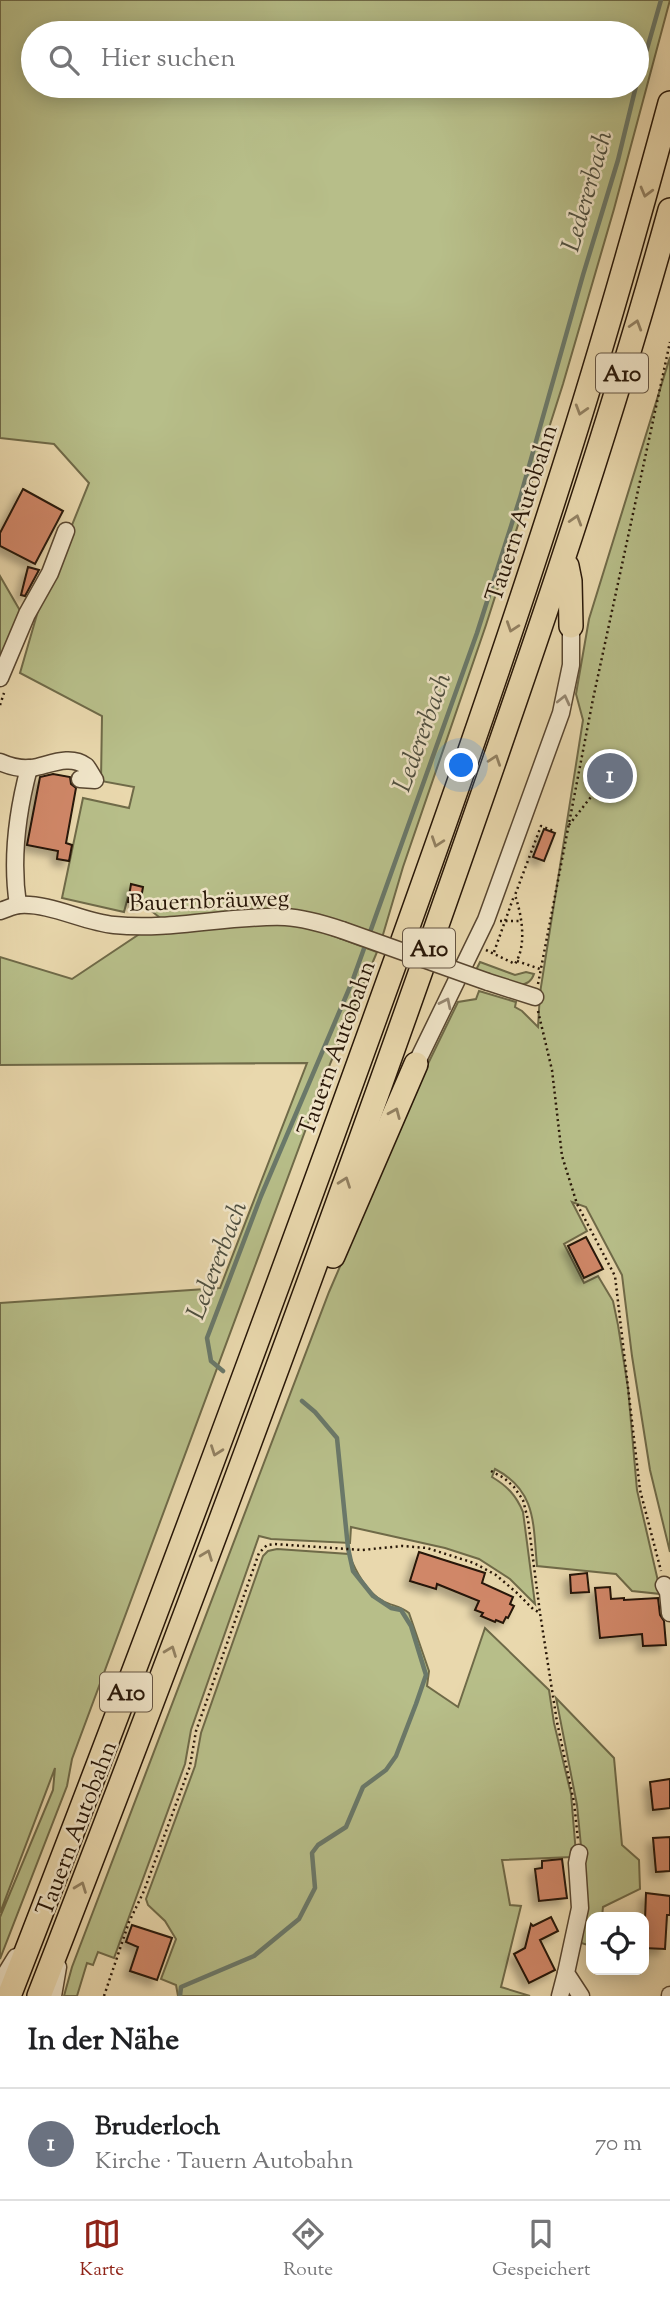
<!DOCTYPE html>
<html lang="de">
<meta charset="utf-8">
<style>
:root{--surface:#fff;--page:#f2f2f2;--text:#202124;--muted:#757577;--line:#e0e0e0;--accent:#8f2418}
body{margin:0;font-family:"Sorts Mill Goudy",serif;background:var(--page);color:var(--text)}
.controls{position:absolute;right:21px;bottom:21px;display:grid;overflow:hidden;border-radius:14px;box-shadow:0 4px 18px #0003}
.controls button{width:63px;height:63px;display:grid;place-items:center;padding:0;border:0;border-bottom:2px solid var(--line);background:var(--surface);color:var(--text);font:35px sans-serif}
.you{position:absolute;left:462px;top:766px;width:24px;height:24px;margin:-18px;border:5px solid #fff;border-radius:50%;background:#1a73e8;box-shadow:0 0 0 10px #1a73e833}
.badge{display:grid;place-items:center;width:46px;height:46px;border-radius:50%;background:var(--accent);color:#fff;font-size:23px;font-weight:700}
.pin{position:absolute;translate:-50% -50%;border:4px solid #fff;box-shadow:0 2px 7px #0006}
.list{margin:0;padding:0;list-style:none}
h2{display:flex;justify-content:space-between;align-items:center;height:91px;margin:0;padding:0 28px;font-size:30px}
h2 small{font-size:23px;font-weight:400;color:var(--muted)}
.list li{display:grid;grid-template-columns:46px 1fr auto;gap:21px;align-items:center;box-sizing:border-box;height:112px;padding:0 28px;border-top:2px solid var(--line)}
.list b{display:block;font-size:26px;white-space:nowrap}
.list p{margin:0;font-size:23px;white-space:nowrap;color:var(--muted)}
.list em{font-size:23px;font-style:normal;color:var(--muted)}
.icon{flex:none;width:38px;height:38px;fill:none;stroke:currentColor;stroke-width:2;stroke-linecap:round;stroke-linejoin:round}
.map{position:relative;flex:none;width:670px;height:1996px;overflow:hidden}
.search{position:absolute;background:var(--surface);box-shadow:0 4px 18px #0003;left:21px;right:21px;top:21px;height:77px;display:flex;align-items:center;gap:18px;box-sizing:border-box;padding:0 24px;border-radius:38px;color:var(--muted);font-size:26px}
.sheet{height:203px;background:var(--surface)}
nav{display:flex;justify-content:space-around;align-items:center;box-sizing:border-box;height:98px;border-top:2px solid var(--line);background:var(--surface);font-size:19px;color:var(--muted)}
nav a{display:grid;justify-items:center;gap:4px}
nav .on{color:var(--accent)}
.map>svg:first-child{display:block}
.green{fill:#b7be89;stroke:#6f6a48;stroke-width:2;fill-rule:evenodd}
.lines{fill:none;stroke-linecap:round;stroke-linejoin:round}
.stream{stroke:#6a7869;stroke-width:4.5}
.building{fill:#d08768;stroke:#271607;stroke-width:2;filter:url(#shadow)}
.minor-casing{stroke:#584630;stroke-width:19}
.highway-casing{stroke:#271607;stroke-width:26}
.path{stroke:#271607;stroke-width:2.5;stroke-dasharray:2 3.5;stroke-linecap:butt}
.minor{stroke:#f1e6ca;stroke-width:16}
.highway{stroke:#e9d8ad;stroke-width:23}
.minor-bridge-casing{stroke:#584630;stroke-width:19;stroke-linecap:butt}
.minor-bridge{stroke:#f1e6ca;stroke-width:16}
.oneway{stroke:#928162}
.oneway2{stroke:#968872}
.labels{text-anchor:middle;stroke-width:5;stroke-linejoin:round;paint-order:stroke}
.shield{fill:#f1e6ca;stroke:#645442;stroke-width:2}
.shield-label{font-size:23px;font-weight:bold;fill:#271607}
.street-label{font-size:24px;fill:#271607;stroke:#f1e6ca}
.water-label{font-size:26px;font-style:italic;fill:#4e4f40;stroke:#f1e6ca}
</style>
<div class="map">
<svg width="670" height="1996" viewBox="0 0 670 1996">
<defs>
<filter id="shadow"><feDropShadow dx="-5.5" dy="5.5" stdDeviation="3.5" flood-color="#0004"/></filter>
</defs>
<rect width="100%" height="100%" fill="#e9d8ad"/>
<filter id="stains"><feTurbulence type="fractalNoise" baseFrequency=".00286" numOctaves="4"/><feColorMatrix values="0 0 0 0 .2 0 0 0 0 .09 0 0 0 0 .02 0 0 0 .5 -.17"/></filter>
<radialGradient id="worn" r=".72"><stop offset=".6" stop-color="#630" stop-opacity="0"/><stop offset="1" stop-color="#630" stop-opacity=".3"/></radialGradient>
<g class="green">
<path d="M 0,0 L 670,0 L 614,209 L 563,384 L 486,625 L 403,867 L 382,938 L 337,920 L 164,921 L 129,893 L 124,912 L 62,898 L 83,798 L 129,808 L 134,787 L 101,781 L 102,716 L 20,673 L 40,604 L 89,483 L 54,444 L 0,438 ZM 33,33 L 637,33 L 637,86 L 33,86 Z"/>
<path d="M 670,357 L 670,1552 L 650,1470 L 632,1356 L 622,1275 L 586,1207 L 572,1202 L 587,1231 L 564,1244 L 584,1283 L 598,1276 L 613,1301 L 618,1325 L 628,1388 L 637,1490 L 661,1594 L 632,1591 L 616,1574 L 537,1566 C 533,1525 537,1491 495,1469 L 492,1477 C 507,1486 516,1495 523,1512 L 535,1604 L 510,1579 L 479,1559 L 445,1548 L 351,1527 L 350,1543 L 271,1539 L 259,1536 L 191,1730 L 185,1764 L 114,1958 L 98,1952 L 93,1965 L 87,1963 L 77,1996 L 64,1996 L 72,1967 L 329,1292 L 423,1074 L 458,1002 L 476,999 L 479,991 L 516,1002 L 515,1007 L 522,1011 L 538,1027 L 540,993 L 583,720 L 576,694 L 589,619 Z"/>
<polygon points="0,576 22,614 0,663"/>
<polygon points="274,922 307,926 377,952 330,1064 72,1759 67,1786 0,1959 0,1917 53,1790 55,1768 0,1913 0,1303 220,1288 307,1063 0,1065 0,957 72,979 144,931 203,930"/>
<path d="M 480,962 L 515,975 L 526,972 L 534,974 C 526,998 492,976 476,970 Z"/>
<path d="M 277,1549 L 349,1554 C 355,1570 367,1593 383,1601 C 392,1606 401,1606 409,1613 L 429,1671 L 427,1686 L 458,1707 L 485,1628 L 549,1690 L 554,1723 L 571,1794 L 576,1854 L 572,1857 L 502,1860 L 510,1905 L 521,1906 L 501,1987 L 530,1996 L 178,1996 L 176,1985 L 161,1979 L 176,1939 L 165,1921 L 148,1905 L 146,1899 L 195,1766 L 201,1733 L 263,1556 L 268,1551 Z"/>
<polygon points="556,1698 614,1758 622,1845 639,1860 640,1889 603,1907 602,1917 591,1917 591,1946 578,1942 583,1867 577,1805"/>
</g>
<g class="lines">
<g class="stream">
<polyline points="637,84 661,0"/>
<polyline points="369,935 477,633 520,498 583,275 618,160 636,86"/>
<polyline points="223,1371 211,1361 207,1338 261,1196 352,982 366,943"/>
<polyline points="180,1996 181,1987 254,1956 299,1919 315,1888 312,1853 318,1845 346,1827 363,1787 386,1770 396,1756 416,1704 426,1675 411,1626 401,1610 391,1608 373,1596 353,1571 348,1548 337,1438 315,1412 302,1401"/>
</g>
</g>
<g class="building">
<polygon points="23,489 63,511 35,564 0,546 0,533"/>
<polygon points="28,567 39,570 25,596 21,595"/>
<polygon points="53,774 70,777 71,784 76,788 66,843 72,845 69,861 57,859 58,851 27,845 40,777"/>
<polygon points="544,829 555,833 544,861 533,857"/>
<polygon points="131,884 143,887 140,904 128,902"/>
<polygon points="586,1237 603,1269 584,1278 568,1246"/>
<polygon points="419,1552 485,1573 482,1583 513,1597 510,1604 514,1606 508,1618 506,1617 503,1623 496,1620 495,1622 481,1616 483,1613 475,1610 479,1601 437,1584 436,1589 410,1581"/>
<polygon points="587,1573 589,1592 571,1593 570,1575"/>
<polygon points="610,1587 611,1599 624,1598 624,1600 658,1598 660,1615 664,1621 666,1645 643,1646 642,1634 600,1638 595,1588"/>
<polygon points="670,1779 670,1808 653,1810 650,1782"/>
<polygon points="670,1837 670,1871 656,1872 653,1838"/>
<polygon points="562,1859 567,1898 539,1901 535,1869 542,1868 542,1861"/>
<polygon points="646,1893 670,1896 670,1915 667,1915 665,1949 644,1948"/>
<polygon points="551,1917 558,1931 540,1940 555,1970 529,1983 514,1954 525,1948 531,1924 533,1926"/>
<polygon points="132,1925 172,1938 157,1980 130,1971 138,1947 126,1942"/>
</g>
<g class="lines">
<defs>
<g id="minor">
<polyline points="0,678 27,614 50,573 66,531"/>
<path d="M 0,762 C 9,766 22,769 32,768 C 49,765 70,754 86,766 C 89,769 92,776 95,780 L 80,779"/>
<path d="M 18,905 C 11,859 17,813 29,768"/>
<path d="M 0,911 C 7,909 14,905 20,905 C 50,903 84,922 114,925 C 172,931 227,915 285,917 C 304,918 324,924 342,930"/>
<polyline points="488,982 535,997"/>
<polyline points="416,1064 486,920 561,713 571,665 571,626"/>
<polyline points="664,1585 668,1592 670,1613"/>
<polyline points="579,1853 577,1863 580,1908 566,1973 581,1996"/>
<polyline points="0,1983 16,1957"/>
<polyline points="53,1996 58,1967"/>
<polyline points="560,1996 566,1973"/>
<polyline points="670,1996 670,1995"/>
</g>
<g id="highway">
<polyline points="567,566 570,581 571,626"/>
<polyline points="333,1256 416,1064"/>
<path d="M 9,1996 C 120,1711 227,1425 332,1137 C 411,919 490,701 560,480 C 600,355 636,229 670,103"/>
<path d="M 39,1996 C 177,1641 311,1284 437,925 C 520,689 603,452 670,210"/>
</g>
</defs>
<use href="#minor" class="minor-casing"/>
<use href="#highway" class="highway-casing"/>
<g class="path">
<polyline points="0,705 4,693"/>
<polyline points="569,825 608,775"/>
<polyline points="500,921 521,921"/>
<path d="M 486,950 L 515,964 C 527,945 522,916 515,895 L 541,826 L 554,831"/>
<polyline points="494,952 514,896"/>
<polyline points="517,961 540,969"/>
<polyline points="538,984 593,699 670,342"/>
<polyline points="538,1011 552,1070 562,1156 577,1204 615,1276 640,1490 661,1571"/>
<polyline points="491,1471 504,1478 514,1487 523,1500 528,1520 540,1613 557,1722 574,1802 578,1840"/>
<polyline points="104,1996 129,1922 144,1891 190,1766 196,1731 259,1553 267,1545 275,1544 362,1550 402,1546 427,1548 474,1563 496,1575 517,1593 533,1609 540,1613"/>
</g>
<use href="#minor" class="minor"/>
<use href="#highway" class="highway"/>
<defs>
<polyline id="minor-bridge" points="342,930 488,982"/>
</defs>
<use href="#minor-bridge" class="minor-bridge-casing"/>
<use href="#minor-bridge" class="minor-bridge"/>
</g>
<defs><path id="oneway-chevron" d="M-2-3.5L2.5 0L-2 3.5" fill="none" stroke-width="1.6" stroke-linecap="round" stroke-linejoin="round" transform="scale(1.75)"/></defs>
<g class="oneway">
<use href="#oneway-chevron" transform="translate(646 192) rotate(105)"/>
<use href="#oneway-chevron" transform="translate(636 325) rotate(-73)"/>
<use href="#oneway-chevron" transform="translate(581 410) rotate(107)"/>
<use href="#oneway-chevron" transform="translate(576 520) rotate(-73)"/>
<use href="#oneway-chevron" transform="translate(512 627) rotate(109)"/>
<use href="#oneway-chevron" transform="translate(495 760) rotate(-71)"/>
<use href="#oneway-chevron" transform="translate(437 842) rotate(109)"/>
<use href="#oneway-chevron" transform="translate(395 1113) rotate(-67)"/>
<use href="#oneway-chevron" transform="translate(345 1182) rotate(-70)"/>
<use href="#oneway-chevron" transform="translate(216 1451) rotate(110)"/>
<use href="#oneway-chevron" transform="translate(207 1555) rotate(-69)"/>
<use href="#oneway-chevron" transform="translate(171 1651) rotate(-69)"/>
<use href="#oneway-chevron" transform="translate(81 1887) rotate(-69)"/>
</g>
<g class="oneway2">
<use href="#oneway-chevron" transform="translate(564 700) rotate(-77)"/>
<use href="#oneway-chevron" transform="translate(446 1003) rotate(-64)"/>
</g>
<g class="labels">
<g class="shield">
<rect x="596" y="353.5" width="52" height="39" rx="5"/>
<rect x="403" y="928.5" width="52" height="39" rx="5"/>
<rect x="100" y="1672.5" width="52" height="39" rx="5"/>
</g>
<g class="shield-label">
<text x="622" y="381">A10</text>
<text x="429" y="956">A10</text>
<text x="126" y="1700">A10</text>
</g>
<g class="street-label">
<text transform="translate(521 513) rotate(-72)" y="8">Tauern Autobahn</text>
<text transform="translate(209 900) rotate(-2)" y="8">Bauernbräuweg</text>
<text transform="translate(336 1048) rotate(-70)" y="8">Tauern Autobahn</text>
<text transform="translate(76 1828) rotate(-69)" y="8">Tauern Autobahn</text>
</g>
<g class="water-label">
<text transform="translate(586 191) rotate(-74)" y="9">Ledererbach</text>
<text transform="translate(421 732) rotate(-70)" y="9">Ledererbach</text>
<text transform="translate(216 1260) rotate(-69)" y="9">Ledererbach</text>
</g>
</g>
<rect width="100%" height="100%" filter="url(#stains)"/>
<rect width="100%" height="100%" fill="url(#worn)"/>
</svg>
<div class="controls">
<button><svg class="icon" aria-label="locate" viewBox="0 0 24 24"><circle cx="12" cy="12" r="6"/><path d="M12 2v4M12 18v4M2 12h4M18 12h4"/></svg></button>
</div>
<div class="you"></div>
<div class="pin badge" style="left:610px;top:776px;background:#6b7280">1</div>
<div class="search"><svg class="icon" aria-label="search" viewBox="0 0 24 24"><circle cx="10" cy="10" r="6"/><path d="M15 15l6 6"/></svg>Hier suchen</div>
</div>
<section class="sheet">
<h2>In der Nähe<small></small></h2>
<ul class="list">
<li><span class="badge" style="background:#6b7280">1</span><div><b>Bruderloch</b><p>Kirche · Tauern Autobahn</p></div><em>70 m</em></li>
</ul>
</section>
<nav>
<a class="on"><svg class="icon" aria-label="map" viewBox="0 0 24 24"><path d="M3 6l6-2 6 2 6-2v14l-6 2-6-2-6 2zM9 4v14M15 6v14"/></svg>Karte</a>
<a><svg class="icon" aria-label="directions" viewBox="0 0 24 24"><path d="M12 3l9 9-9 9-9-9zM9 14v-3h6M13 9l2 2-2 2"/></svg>Route</a>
<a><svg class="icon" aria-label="saved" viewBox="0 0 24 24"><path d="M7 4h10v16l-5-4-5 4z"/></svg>Gespeichert</a>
</nav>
